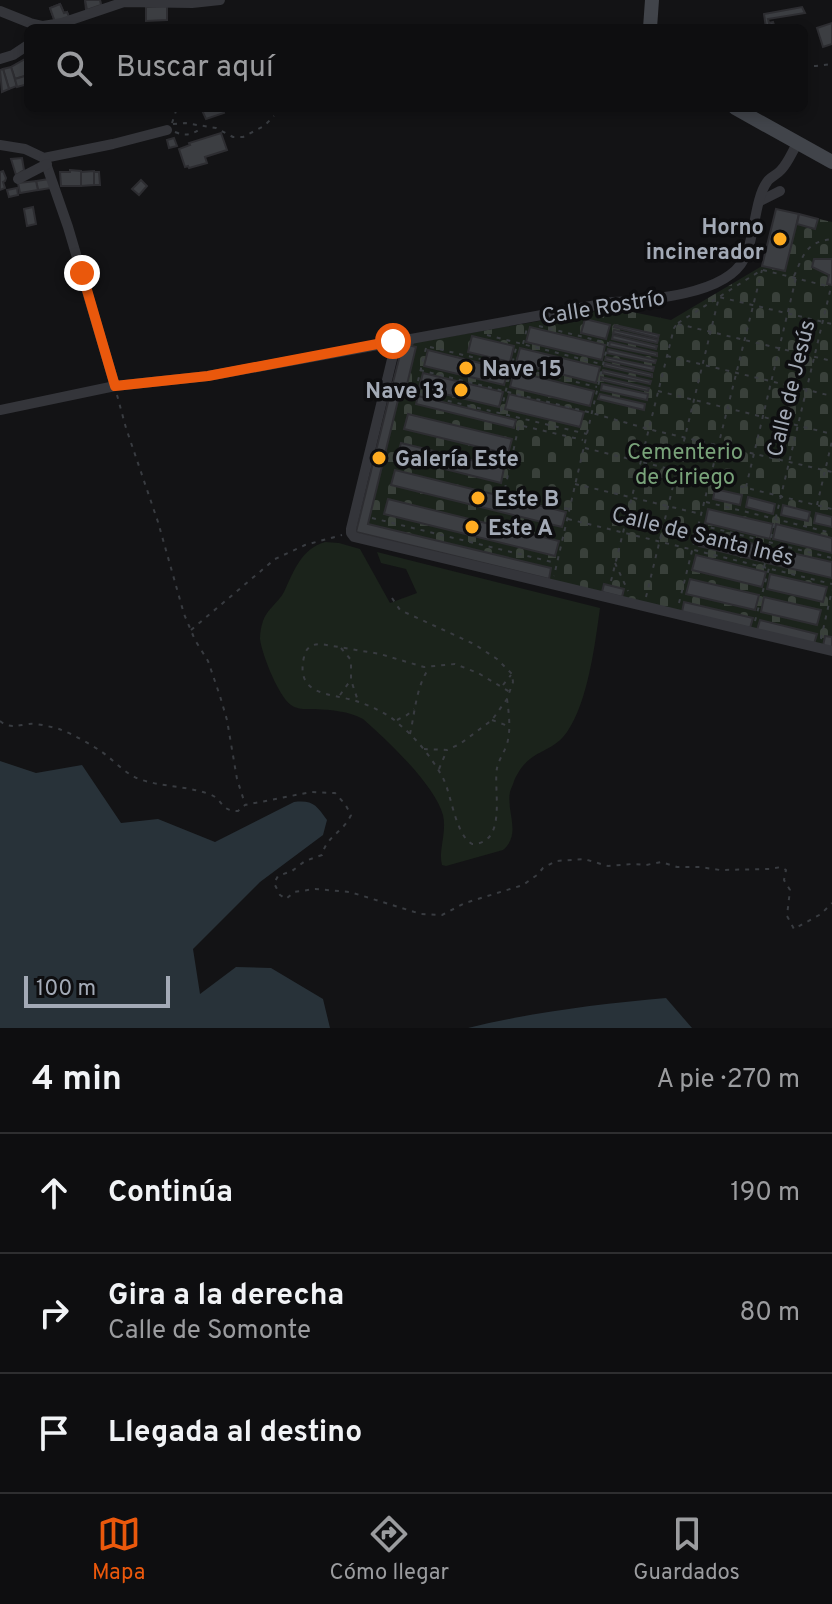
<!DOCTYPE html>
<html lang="es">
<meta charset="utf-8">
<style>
:root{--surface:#0e0e10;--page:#171719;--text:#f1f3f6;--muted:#9b9c9f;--line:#2e2e30;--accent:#ea580c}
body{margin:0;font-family:Overpass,sans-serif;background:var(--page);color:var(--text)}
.scale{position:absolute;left:24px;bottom:20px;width:146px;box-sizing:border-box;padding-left:8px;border:4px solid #a3aab6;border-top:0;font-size:22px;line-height:28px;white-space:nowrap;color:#a3aab6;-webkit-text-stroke:6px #0e0e10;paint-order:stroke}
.stop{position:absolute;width:24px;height:24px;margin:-18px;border:6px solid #ea580c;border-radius:50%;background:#fff}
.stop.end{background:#ea580c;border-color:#fff;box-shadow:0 2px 8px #0008}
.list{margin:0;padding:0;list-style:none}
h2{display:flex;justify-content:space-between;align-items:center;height:104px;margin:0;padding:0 32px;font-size:34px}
h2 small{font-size:26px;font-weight:400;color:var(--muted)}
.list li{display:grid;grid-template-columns:52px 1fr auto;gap:24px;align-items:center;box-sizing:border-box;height:120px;padding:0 32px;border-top:2px solid var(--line)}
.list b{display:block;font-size:30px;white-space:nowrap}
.list p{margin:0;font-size:26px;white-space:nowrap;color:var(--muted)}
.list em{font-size:26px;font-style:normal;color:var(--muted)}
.icon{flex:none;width:44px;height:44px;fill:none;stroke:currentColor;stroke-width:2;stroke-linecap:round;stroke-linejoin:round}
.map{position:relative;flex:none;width:832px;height:1028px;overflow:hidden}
.search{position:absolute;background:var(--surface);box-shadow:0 4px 12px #0003;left:24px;right:24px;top:24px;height:88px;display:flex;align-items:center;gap:20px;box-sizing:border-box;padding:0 28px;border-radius:12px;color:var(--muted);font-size:30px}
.sheet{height:464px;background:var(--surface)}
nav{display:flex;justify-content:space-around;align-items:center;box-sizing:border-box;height:112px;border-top:2px solid var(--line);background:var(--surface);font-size:22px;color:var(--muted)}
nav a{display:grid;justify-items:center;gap:4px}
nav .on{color:var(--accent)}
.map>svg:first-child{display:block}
.cemetery{fill:url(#cemetery-stones)}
.park{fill:#1b231b}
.water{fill:#283239}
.building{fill:#3c3e42;stroke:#2d2d31;stroke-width:2}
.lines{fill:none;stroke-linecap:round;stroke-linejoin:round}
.path{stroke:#393c41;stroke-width:2;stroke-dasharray:4 6;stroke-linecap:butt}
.street{stroke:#34353a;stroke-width:10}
.secondary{stroke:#41444a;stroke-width:14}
.route{stroke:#ea580c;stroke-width:10}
.poi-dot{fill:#ffac21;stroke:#0e0e10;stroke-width:3}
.labels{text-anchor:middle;stroke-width:7;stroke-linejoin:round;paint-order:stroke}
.poi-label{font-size:22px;font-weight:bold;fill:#a3aab6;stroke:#0e0e10;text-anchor:start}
.street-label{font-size:22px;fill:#a3aab6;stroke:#0e0e10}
.park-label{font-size:22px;fill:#79a37a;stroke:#0e0e10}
</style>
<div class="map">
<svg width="832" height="1028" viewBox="0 0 832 1028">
<defs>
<pattern id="cemetery-stones" width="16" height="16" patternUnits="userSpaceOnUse" patternTransform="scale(2)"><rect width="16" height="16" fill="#1b231b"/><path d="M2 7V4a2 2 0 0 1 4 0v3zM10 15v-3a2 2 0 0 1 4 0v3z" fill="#39403a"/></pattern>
</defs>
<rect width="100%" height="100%" fill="#131315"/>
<polygon class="cemetery" points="776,209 832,222 832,648 356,532 402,345 613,308 671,320 762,266"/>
<path class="park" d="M 325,542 L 339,543 L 360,549 L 390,603 L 417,593 L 406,569 L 381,563 L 377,552 L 600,608 C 595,644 588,702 567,732 C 550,756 529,747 514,781 C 514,782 510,791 510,792 C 506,812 522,834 503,850 L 446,866 L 442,865 C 438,851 447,833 443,815 C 435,785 387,740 363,719 C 348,711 332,710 315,709 C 307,709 298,710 291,705 C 279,697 262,655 260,639 C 260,633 261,627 263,621 C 267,609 278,603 284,592 C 294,571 301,549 325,542 Z"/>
<g class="water">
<path d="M 0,761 L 36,773 L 82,765 L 121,823 L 158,819 L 215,842 L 294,802 C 313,800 316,805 327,820 L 323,835 L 260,882 L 193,949 L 200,994 L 236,967 L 271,968 L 323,999 L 330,1028 L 0,1028 Z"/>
<path d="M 666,998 L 692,1028 L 468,1028 C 533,1012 599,1004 666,998 Z"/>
</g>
<g class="building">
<polygon points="85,0 100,0 101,6 86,10"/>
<polygon points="85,0 100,0 101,5 87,10"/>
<polygon points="60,4 64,13 67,12 69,17 55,22 50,8"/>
<polygon points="60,4 64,13 67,12 69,17 55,22 50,8"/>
<polygon points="167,6 167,20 146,21 146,7"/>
<polygon points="802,7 805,13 768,19 769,23 773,22 775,28 766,28 764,14"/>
<polygon points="832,23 832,44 823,47 817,28"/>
<polygon points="25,59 28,75 15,79 11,67"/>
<polygon points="11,67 17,86 9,89 3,69"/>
<polygon points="3,69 9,89 2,92 0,70"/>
<polygon points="28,75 28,84 17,87 15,79"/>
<polygon points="201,108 222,108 224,113 206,119"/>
<polygon points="221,133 227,150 205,157 207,163 189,168 188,166 185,167 179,149 190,145 189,143"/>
<polygon points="174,138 177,146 169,148 167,140"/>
<polygon points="22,158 24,170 16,175 11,159"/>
<polygon points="70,170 81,171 81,186 61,186 60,172 70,172"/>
<polygon points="3,171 6,178 5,181 3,182 5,188 0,190 0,172"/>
<polygon points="94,171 94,185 81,186 81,172"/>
<polygon points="94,172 99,172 100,185 94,185"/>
<polygon points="49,179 51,188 38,190 36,181"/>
<polygon points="141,180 147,186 139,195 132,189"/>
<polygon points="36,181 38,190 20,193 18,183"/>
<polygon points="17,188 18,195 9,197 7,190"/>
<polygon points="33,207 36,224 27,226 24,209"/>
<polygon points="776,209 799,214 785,271 762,266"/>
<polygon points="799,214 818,219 815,229 797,224"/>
<polygon points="814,259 832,259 832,285 827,284 829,275 812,267"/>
<polygon points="585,319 610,325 606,339 581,333"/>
<polygon points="615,325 659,335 658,338 614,327"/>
<polygon points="530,327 605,345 602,360 526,342"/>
<polygon points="614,330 658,340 657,343 613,333"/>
<polygon points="613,335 657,346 656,349 612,339"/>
<polygon points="472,336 514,346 510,362 468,352"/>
<polygon points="610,342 657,353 657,356 609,346"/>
<polygon points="413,343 412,346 416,347 405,393 391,390 401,351 405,352 407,344"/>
<polygon points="520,348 600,367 596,383 516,363"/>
<polygon points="608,349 656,360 655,363 607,353"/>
<polygon points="428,350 508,370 504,385 424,366"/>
<polygon points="606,357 654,367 653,371 605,360"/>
<polygon points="605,363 652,374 652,377 604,366"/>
<polygon points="603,370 651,381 650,384 602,373"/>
<polygon points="514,371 594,391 590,406 510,387"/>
<polygon points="423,373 503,392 499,407 419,388"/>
<polygon points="601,377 649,388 648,391 601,380"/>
<polygon points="602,384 648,394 647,400 601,390"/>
<polygon points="391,390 400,392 368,524 551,568 549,579 356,532"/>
<polygon points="509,394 584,412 580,427 505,409"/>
<polygon points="600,394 645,404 644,410 598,399"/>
<polygon points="418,396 516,420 514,428 416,404"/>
<polygon points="408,414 512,439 508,454 404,429"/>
<polygon points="401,443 504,468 501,483 397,457"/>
<polygon points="395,470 566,512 562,527 391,485"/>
<polygon points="715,489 742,495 740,505 713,499"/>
<polygon points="748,497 775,504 773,514 746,507"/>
<polygon points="388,499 559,541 555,556 384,514"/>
<polygon points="783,505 810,512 808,521 781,515"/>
<polygon points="708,509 773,524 770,539 705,523"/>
<polygon points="816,513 832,517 832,527 814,523"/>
<polygon points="776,524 832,538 832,553 773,539"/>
<polygon points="702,532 767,547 764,562 699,546"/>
<polygon points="770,548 832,562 832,578 767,563"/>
<polygon points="696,555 766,572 762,587 692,570"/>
<polygon points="770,574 827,587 823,602 767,589"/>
<polygon points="690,579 759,595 755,610 686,594"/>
<polygon points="604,584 624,589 622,597 602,592"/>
<polygon points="764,597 821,610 817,625 761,612"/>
<polygon points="684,602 753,618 750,628 682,612"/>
<polygon points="760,620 817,634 814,644 757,630"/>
<polygon points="825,636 832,637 832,648 823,646"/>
</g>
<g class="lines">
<g class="path">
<polyline points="804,66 816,66 832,64"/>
<polyline points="172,123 177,108"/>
<polyline points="173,124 185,123 216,128 233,137 243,137 264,126 274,116"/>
<path d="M 175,132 C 187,137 192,134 202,128"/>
<polyline points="763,270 831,287"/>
<path d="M 794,276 C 804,254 806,242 832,239"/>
<polyline points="678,323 760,271"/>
<polyline points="678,324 832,361"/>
<polyline points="539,326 608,343 554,576"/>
<polyline points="487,335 601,364"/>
<polyline points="523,344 527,328"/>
<polyline points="430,347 597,387"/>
<polyline points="426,348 415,393 587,434"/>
<polyline points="667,356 832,396"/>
<polyline points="420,370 592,413 648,429 832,472"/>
<polyline points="658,391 832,434"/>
<polyline points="117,395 126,428 158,522 184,614 195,640 208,661 220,696 227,720 237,779 245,804"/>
<polyline points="501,411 517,344"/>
<polyline points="585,448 832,509"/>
<polyline points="575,484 701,514"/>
<polyline points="746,487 796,278"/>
<polyline points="706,502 832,533"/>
<polyline points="817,505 832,441"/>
<polyline points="568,509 504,493 519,425 583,440"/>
<polyline points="372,518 556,563"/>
<polyline points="568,519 832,584"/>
<polyline points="701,525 832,558"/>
<polyline points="615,563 628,591"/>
<polyline points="764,567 831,287"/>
<polyline points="611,581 674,328 677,324"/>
<polyline points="646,597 719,297 832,324"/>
<polyline points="392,598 400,610 474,644 497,659 512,674 513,682 507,699 492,720 460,744 447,750 424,749"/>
<polyline points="679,603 762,270"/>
<polyline points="755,621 769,568"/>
<polyline points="191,630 275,559 305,545 342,535"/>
<polyline points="821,639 832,590"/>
<polyline points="341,648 351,660 351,680 358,701"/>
<polyline points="503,685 511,675"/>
<polyline points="340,695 350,681"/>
<path d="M 507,699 C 509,714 511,730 507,744 C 504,753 499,759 497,768 C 493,790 508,844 472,844 C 455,834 452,796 443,778 C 432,758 417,739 400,725 C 389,714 371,706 356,701 C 330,693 295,696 304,657 C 306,647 312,644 321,644 L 380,654 L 424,667 L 455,664 L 478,673 L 510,692"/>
<polyline points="397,720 407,715 414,709"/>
<polyline points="492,720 508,726"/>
<path d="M 0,721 C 9,729 18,725 29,724 C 37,723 51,727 59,729 C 73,734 90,744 102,752 C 116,762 126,775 142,780 C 164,787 187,786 209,794 C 224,799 219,811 238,811 L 245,805 L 311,792 L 335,793 L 345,804 L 351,815 C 343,833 327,835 322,855 L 305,861 L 292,871 L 278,876 L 274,883 L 280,895 L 286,899 L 294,892 L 315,889 L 350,892 L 421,914 L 442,915 L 465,903 L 523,885 L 537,875 L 543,868 L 556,861 L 584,859 L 608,866 L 632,864 L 646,865 L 661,862 L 677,867 L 700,867 L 720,870 L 770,869 L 781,867 L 786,870 L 784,880 L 790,890 L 787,916 L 794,929 L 821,914 L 832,903"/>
<path d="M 410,734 C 415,712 416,687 429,668"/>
<polyline points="439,769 447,750"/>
</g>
<g class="street">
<polyline points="0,11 30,23 43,26 62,23 124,2 192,3 220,0"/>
<polyline points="0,59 13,55 28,45"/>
<polyline points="0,145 25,149 44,158 113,144 167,130"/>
<polyline points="44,158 68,227 115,386"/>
<polyline points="18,179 47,164"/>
<polyline points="760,201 780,191"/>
<polyline points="393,341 394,351 351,529 351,533 354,537 832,651"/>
<path d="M 0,410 L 115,386 L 208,376 L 613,302 C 648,300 726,295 744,259 C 755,240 754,200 767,182 C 770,177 777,175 781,170 C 788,163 792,152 797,144"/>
</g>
<g class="secondary">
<polyline points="650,28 652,0"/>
<polyline points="735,108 832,162"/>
</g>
</g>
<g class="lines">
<polyline class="route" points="82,273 115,386 208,376 393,341"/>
</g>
<g class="poi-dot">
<circle cx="780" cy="239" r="8"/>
<circle cx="466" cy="368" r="8"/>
<circle cx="461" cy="390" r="8"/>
<circle cx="379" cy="458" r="8"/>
<circle cx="478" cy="498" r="8"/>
<circle cx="472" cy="527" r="8"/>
</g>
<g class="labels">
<g class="poi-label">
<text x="764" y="234" text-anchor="end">Horno<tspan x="764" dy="25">incinerador</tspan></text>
<text x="482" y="376">Nave 15</text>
<text x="445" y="398" text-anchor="end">Nave 13</text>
<text x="395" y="466">Galería Este</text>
<text x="494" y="506">Este B</text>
<text x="488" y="535">Este A</text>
</g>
<g class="street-label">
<text transform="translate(603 306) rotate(-9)" y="8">Calle Rostrío</text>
<text transform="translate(790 388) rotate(-76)" y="8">Calle de Jesús</text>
<text transform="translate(703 535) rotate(14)" y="8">Calle de Santa Inés</text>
</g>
<g class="park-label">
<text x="685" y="459">Cementerio<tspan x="685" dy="25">de Ciriego</tspan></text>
</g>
</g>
</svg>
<div class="scale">100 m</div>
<div class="stop" style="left:393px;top:341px"></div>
<div class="stop end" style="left:82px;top:273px"></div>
<div class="search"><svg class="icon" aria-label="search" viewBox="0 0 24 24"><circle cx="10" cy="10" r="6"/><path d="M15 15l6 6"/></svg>Buscar aquí</div>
</div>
<section class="sheet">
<h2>4 min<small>A pie · 270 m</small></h2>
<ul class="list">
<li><svg class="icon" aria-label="ahead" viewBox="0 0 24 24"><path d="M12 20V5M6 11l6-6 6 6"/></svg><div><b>Continúa</b></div><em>190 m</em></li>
<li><svg class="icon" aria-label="right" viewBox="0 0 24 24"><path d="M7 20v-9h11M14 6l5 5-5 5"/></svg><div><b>Gira a la derecha</b><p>Calle de Somonte</p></div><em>80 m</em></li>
<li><svg class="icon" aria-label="arrive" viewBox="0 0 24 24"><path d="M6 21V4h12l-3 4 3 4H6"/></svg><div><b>Llegada al destino</b></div></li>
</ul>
</section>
<nav>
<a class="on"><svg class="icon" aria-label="map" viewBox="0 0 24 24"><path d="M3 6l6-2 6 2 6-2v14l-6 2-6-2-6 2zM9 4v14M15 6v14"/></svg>Mapa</a>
<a><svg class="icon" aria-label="directions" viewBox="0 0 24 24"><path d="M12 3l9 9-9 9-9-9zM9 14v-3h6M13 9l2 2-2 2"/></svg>Cómo llegar</a>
<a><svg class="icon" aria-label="saved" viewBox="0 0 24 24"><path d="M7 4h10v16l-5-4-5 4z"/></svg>Guardados</a>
</nav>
